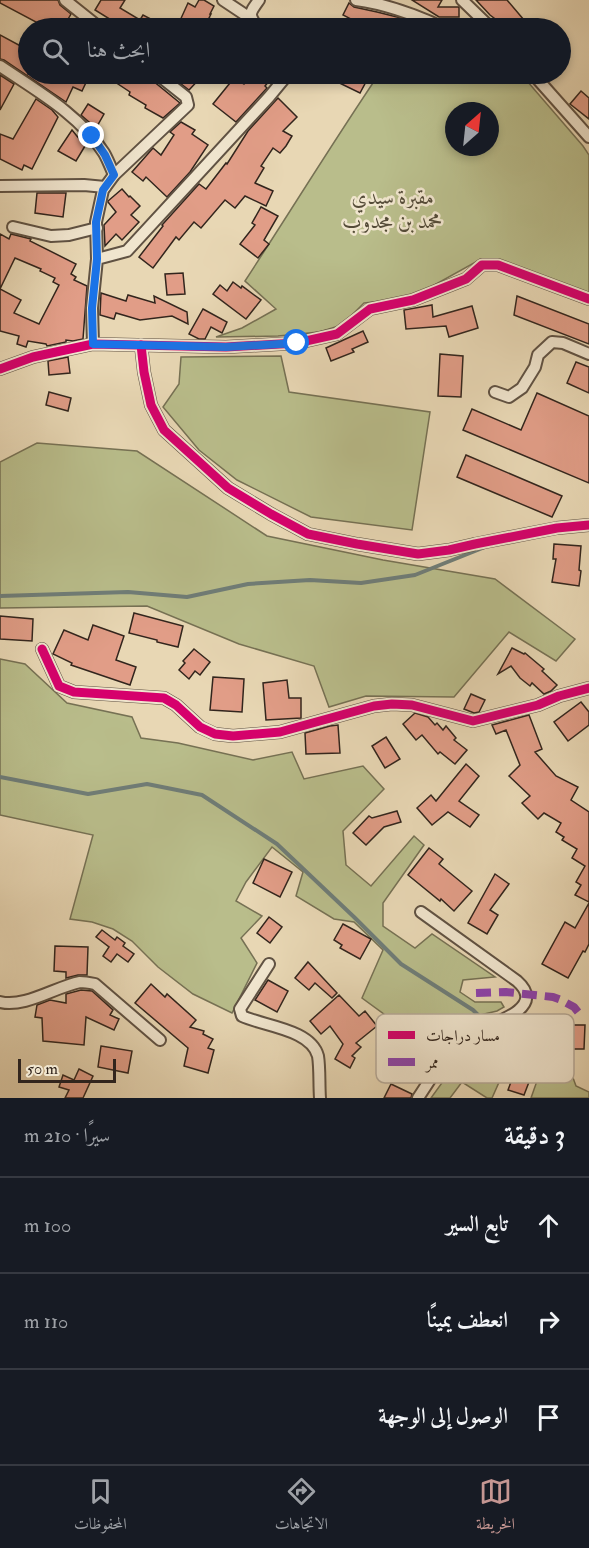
<!DOCTYPE html>
<html lang="ar">
<meta charset="utf-8">
<style>
:root{--surface:#171b24;--page:#242831;--text:#f1f3f6;--muted:#9ea1a6;--line:#363941;--accent:#c59692}
body{margin:0;font-family:"IM FELL Double Pica",Amiri,serif;background:var(--page);color:var(--text);direction:rtl}
.compass{position:absolute;left:445px;top:102px;width:54px;height:54px;border-radius:50%;background:var(--surface);box-shadow:0 3px 9px #0003;rotate:27deg}
.scale{position:absolute;left:18px;bottom:15px;width:98px;box-sizing:border-box;padding-left:6px;border:3px solid #32251d;border-top:0;font-size:16px;line-height:21px;white-space:nowrap;color:#32251d;-webkit-text-stroke:4px #f0e5ce;paint-order:stroke}
.stop{position:absolute;width:18px;height:18px;margin:-14px;border:4px solid #1a73e8;border-radius:50%;background:#fff}
.stop.end{background:#1a73e8;border-color:#fff;box-shadow:0 2px 6px #0008}
.list{margin:0;padding:0;list-style:none}
h2{display:flex;justify-content:space-between;align-items:center;height:78px;margin:0;padding:0 24px;font-size:26px}
h2 small{font-size:20px;font-weight:400;color:var(--muted)}
.list li{display:grid;grid-template-columns:39px 1fr auto;gap:18px;align-items:center;box-sizing:border-box;height:96px;padding:0 24px;border-top:2px solid var(--line)}
.list b{display:block;font-size:22px;white-space:nowrap}
.list em{font-size:20px;font-style:normal;color:var(--muted)}
.icon{flex:none;width:33px;height:33px;fill:none;stroke:currentColor;stroke-width:2;stroke-linecap:round;stroke-linejoin:round}
.map{position:relative;flex:none;width:589px;height:1098px;overflow:hidden;direction:ltr}
.search{position:absolute;background:var(--surface);box-shadow:0 3px 9px #0003;left:18px;right:18px;top:18px;height:66px;display:flex;align-items:center;gap:15px;box-sizing:border-box;padding:0 21px;border-radius:33px;color:var(--muted);font-size:22px}
.sheet{height:366px;background:var(--surface)}
nav{display:flex;justify-content:space-around;align-items:center;box-sizing:border-box;height:84px;border-top:2px solid var(--line);background:var(--surface);font-size:16px;color:var(--muted)}
nav a{display:grid;justify-items:center;gap:3px}
nav .on{color:var(--accent)}
.map>svg:first-child{display:block}
.green{fill:#b9bd8b;stroke:#767154;stroke-width:1.5;fill-rule:evenodd}
.lines{fill:none;stroke-linecap:round;stroke-linejoin:round}
.stream{stroke:#6f7d78;stroke-width:4}
.building{fill:#e19d87;stroke:#32251d;stroke-width:1.5;fill-rule:evenodd}
.minor-casing{stroke:#605243;stroke-width:14}
.minor{stroke:#f0e5ce;stroke-width:10}
.quiet{stroke:#8e44ad;stroke-width:8;stroke-dasharray:15 8;stroke-linecap:butt}
.cycleway-casing{stroke:#f0e5ce;stroke-width:13}
.cycleway{stroke:#d6006c;stroke-width:9}
.route{stroke:#1a73e8;stroke-width:8}
.labels{text-anchor:middle;stroke-width:5;stroke-linejoin:round;paint-order:stroke}
.park-label{font-size:21px;font-style:italic;fill:#544b38;stroke:#f0e5ce}
.key{fill:#f0e5ce;stroke:#b7ab99;stroke-width:1.5}
.key-label{font-size:16px;fill:#32251d}
</style>
<div class="map">
<svg width="589" height="1098" viewBox="0 0 589 1098">
<rect width="100%" height="100%" fill="#e8d7b4"/>
<filter id="stains"><feTurbulence type="fractalNoise" baseFrequency=".00333" numOctaves="4"/><feColorMatrix values="0 0 0 0 .2 0 0 0 0 .09 0 0 0 0 .02 0 0 0 .5 -.17"/></filter>
<radialGradient id="worn" r=".72"><stop offset=".6" stop-color="#630" stop-opacity="0"/><stop offset="1" stop-color="#630" stop-opacity=".3"/></radialGradient>
<g class="green">
<path d="M 379,74 L 521,74 L 583,146 L 589,155 L 589,296 L 504,264 L 481,259 L 420,293 L 393,300 L 364,303 L 342,325 L 319,332 L 278,336 L 216,337 L 242,328 L 276,309 L 245,281 C 290,212 333,142 379,74 ZM 454,111 L 490,111 L 490,147 L 454,147 Z"/>
<polygon points="281,356 289,392 430,412 412,530 311,517 237,480 199,450 163,407 179,384 181,357"/>
<polygon points="37,443 137,451 267,536 383,560 495,579 575,639 556,661 509,632 454,697 366,696 329,707 314,666 239,644 147,606 0,608 0,462"/>
<polygon points="0,659 25,664 67,703 132,717 141,738 178,743 253,760 292,752 304,779 363,766 384,789 343,831 346,865 371,886 414,836 424,845 383,903 383,926 415,948 432,934 495,977 463,980 460,992 475,1002 501,1002 504,1007 497,1011 463,1019 431,1058 403,1028 362,998 383,950 354,922 334,919 296,896 303,872 272,847 246,882 236,901 262,916 241,938 257,963 232,1013 193,994 158,967 132,941 113,929 92,922 70,919 93,835 0,815"/>
<polygon points="523,1015 555,1055 568,1064 576,1086 589,1092 589,1098 531,1098 544,1061 528,1055 509,1060 492,1098 487,1098 462,1082 450,1098 431,1098 470,1044"/>
</g>
<g class="lines">
<g class="stream">
<polyline points="0,596 128,592 187,597 248,584 310,580 361,583 415,575 485,547"/>
<polyline points="0,777 88,794 147,784 202,795 277,844 354,917 401,964 473,1010 481,1018"/>
<polyline points="497,1034 519,1056"/>
</g>
</g>
<g class="building">
<polygon points="0,0 58,0 60,5 71,14 67,21 81,28 44,28 37,25 38,23 0,3"/>
<polygon points="101,0 125,0 120,8 140,20 143,15 168,28 124,28 95,10"/>
<polygon points="199,0 204,0 214,6 210,14 211,14 209,18 228,28 185,28 178,25 188,3 195,7"/>
<polygon points="412,0 442,0 438,7 459,7 459,17 439,17"/>
<polygon points="476,0 507,0 524,20 515,28 509,28 500,19 498,21 490,15"/>
<polygon points="349,3 354,7 377,12 401,18 400,23 397,28 368,28 343,15"/>
<polygon points="0,35 28,50 28,74 90,74 82,91 73,87 66,102 4,60 0,59"/>
<polygon points="103,74 150,74 152,80 180,103 163,118 145,108 146,105 129,95 130,92"/>
<polygon points="168,74 204,74 189,90"/>
<polygon points="252,74 275,74 265,86 267,88 236,122 213,104 234,78 244,84"/>
<polygon points="321,74 368,74 366,77 368,78 360,93"/>
<polygon points="0,75 14,84 0,110"/>
<polygon points="581,91 589,98 589,119 570,104"/>
<polygon points="278,98 297,117 283,131 292,136 286,146 280,153 273,148 261,166 264,168 255,183 273,191 266,206 245,196 235,208 225,200 201,228 194,222 179,240 176,237 153,268 139,257 163,226 162,225 199,184 206,189 226,163 227,164 248,131"/>
<polygon points="36,99 52,110 58,117 32,169 24,165 22,170 0,159 0,134 13,139"/>
<polygon points="88,104 104,114 96,128 81,115"/>
<polygon points="181,122 195,130 192,134 208,145 190,172 167,197 146,177 143,181 132,172 153,148 161,155 174,135 170,132"/>
<polygon points="72,130 85,146 76,161 58,151"/>
<polygon points="122,189 129,197 130,196 140,206 131,215 139,222 122,240 116,234 105,246 104,225 116,212 108,202 108,201"/>
<polygon points="37,193 66,193 63,217 35,213"/>
<polygon points="261,207 278,216 264,240 269,244 258,258 240,244 255,225 252,223"/>
<path d="M 0,234 L 9,239 L 11,234 L 31,239 L 30,241 L 76,264 L 71,274 L 76,277 L 74,280 L 87,286 L 83,339 L 73,341 L 66,340 L 66,342 L 47,346 L 46,344 L 28,341 L 26,347 L 17,344 L 19,336 L 0,331 ZM 15,258 L 41,269 L 40,271 L 55,278 L 53,282 L 59,285 L 39,324 L 14,313 L 21,300 L 0,289 Z"/>
<polygon points="183,273 185,294 167,295 165,274"/>
<polygon points="233,282 241,288 242,286 261,300 246,319 213,294 220,285 227,291"/>
<polygon points="101,293 126,301 128,295 155,303 154,296 187,312 188,324 172,316 140,320 116,313 114,319 100,315"/>
<polygon points="517,296 589,324 589,344 514,315"/>
<polygon points="432,305 433,317 472,306 478,328 449,337 446,326 406,329 404,310"/>
<polygon points="203,309 227,322 222,333 211,327 205,339 199,339 189,334"/>
<polygon points="363,331 368,342 352,349 354,352 331,361 326,348"/>
<polygon points="440,354 463,356 461,397 438,396"/>
<polygon points="68,357 70,373 49,375 48,361"/>
<polygon points="576,362 589,367 589,393 567,383"/>
<polygon points="49,392 71,398 68,411 46,405"/>
<polygon points="537,393 589,416 589,483 463,430 472,409 521,430"/>
<polygon points="466,455 562,496 552,517 457,477"/>
<polygon points="554,544 581,546 579,570 581,571 579,586 552,582 556,559 553,559"/>
<polygon points="134,613 183,626 178,647 157,642 157,640 129,633"/>
<polygon points="0,616 33,619 32,641 0,639"/>
<polygon points="93,625 124,636 116,660 136,667 130,685 71,665 72,663 53,654 64,630 88,640"/>
<polygon points="512,648 524,654 525,653 544,669 542,671 557,685 551,691 544,694 532,683 530,686 520,678 511,666 498,674"/>
<polygon points="194,649 210,662 200,675 195,671 189,679 179,670 185,663 183,661"/>
<polygon points="213,677 244,679 242,712 210,710"/>
<polygon points="287,680 289,698 301,698 301,718 266,720 263,683"/>
<polygon points="471,694 485,700 479,712 474,713 464,709"/>
<polygon points="581,702 589,712 589,725 568,741 554,722"/>
<polygon points="415,713 428,717 435,725 437,723 443,730 446,726 456,738 454,740 467,750 455,764 440,752 438,754 422,735 416,740 403,724"/>
<polygon points="529,715 542,749 535,752 556,776 578,787 571,800 589,812 589,902 575,895 581,885 576,882 585,866 572,858 577,849 562,840 564,837 556,832 561,823 544,813 538,819 522,803 530,796 509,776 520,765 506,730 496,734 492,725"/>
<polygon points="338,725 340,753 306,754 305,733 330,726"/>
<polygon points="386,737 400,759 385,768 372,746"/>
<polygon points="466,764 479,776 459,801 479,815 470,827 448,812 432,825 417,808 431,795 436,801"/>
<polygon points="397,811 401,822 384,827 366,845 353,833 369,816 372,818"/>
<polygon points="429,848 443,859 439,864 472,891 454,911 441,899 440,901 408,875"/>
<polygon points="264,859 292,872 280,897 253,883"/>
<polygon points="495,874 509,884 490,910 498,915 487,934 468,923"/>
<polygon points="589,903 589,944 585,952 583,951 568,978 542,964 565,922 575,928"/>
<polygon points="269,917 282,927 270,943 257,933"/>
<polygon points="343,924 371,939 360,959 340,948 342,945 334,940"/>
<polygon points="102,930 115,940 117,937 125,943 123,946 134,954 128,962 117,954 111,962 103,956 109,947 96,937"/>
<polygon points="55,946 88,947 87,975 78,975 66,978 66,972 54,971"/>
<polygon points="308,962 337,993 332,998 315,983 309,990 295,978"/>
<polygon points="268,980 288,991 277,1012 255,1000"/>
<polygon points="151,984 165,997 167,994 196,1020 190,1027 204,1031 203,1034 213,1039 208,1048 214,1050 208,1073 184,1066 188,1048 135,1003"/>
<polygon points="81,990 92,991 113,1010 110,1015 119,1019 114,1030 86,1017 84,1045 43,1041 42,1018 35,1017 37,1005 50,1000 66,1003 66,994"/>
<polygon points="339,995 359,1016 365,1011 377,1026 356,1043 361,1047 352,1056 355,1058 350,1068 335,1059 343,1044 330,1026 321,1034 310,1021"/>
<polygon points="564,1025 585,1025 584,1049 563,1049"/>
<polygon points="101,1046 132,1051 128,1073 98,1067"/>
<polygon points="518,1063 534,1069 524,1095 508,1090"/>
<polygon points="79,1069 93,1076 83,1098 65,1098 69,1090 59,1087 63,1075 74,1080"/>
<polygon points="391,1084 412,1094 411,1098 384,1098"/>
</g>
<g class="lines">
<defs>
<g id="minor">
<polyline points="65,0 100,28"/>
<polyline points="223,0 250,18"/>
<path d="M 356,0 C 387,4 416,15 444,28"/>
<polyline points="462,0 491,28"/>
<path d="M 258,28 C 248,14 249,14 259,0"/>
<path d="M 0,66 C 37,91 80,115 104,153 C 108,160 111,168 114,175"/>
<polyline points="533,74 589,137"/>
<polyline points="0,186 84,185 105,187"/>
<polyline points="13,227 51,236 69,235 97,228"/>
<polyline points="97,259 96,222 103,190 114,175 188,105 186,97 157,74"/>
<polyline points="93,344 92,308 97,259 127,251 269,97 288,74"/>
<polyline points="141,345 144,372 151,405 164,430 228,488 271,514 308,534 357,544 418,554 449,550 475,544 557,528 589,525"/>
<polyline points="0,369 33,357 93,344 226,347 297,343 337,334 370,309 413,300 466,279 482,265 498,265 589,299"/>
<polyline points="495,392 509,397 522,388 535,367 538,355 552,342 563,343 589,354"/>
<polyline points="42,649 59,686 74,692 164,698 176,705 200,727 215,734 233,736 280,732 374,706 392,704 412,705 473,721 538,705 559,696 589,688"/>
<path d="M 269,964 L 240,1009 L 242,1016 C 263,1026 311,1029 318,1056 C 320,1068 319,1085 320,1098"/>
<path d="M 0,1002 C 25,1008 55,987 80,982 C 85,982 90,983 95,984 L 160,1040"/>
<path d="M 418,1098 L 454,1043 C 457,1041 459,1039 461,1037 C 478,1027 552,1012 517,981 L 421,912"/>
</g>
</defs>
<use href="#minor" class="minor-casing"/>
<use href="#minor" class="minor"/>
<polyline class="quiet" points="476,993 506,992 553,997 561,1000 574,1007 582,1017"/>
<defs>
<g id="cycleway">
<polyline points="141,345 144,372 151,405 164,430 228,488 271,514 308,534 357,544 418,554 449,550 475,544 557,528 589,525"/>
<polyline points="0,369 33,357 93,344 226,347 297,343 337,334 370,309 413,300 466,279 482,265 498,265 589,299"/>
<polyline points="42,649 59,686 74,692 164,698 176,705 200,727 215,734 233,736 280,732 374,706 392,704 412,705 473,721 538,705 559,696 589,688"/>
</g>
</defs>
<use href="#cycleway" class="cycleway-casing"/>
<use href="#cycleway" class="cycleway"/>
</g>
<g class="lines">
<polyline class="route" points="92,136 105,155 114,175 103,190 96,222 97,259 92,308 93,344 226,347 297,343"/>
</g>
<g class="labels">
<g class="park-label">
<text x="393" y="204">مقبرة سيدي<tspan x="393" dy="24">محمد بن مجدوب</tspan></text>
</g>
</g>
<rect x="376" y="1014" width="198" height="69" rx="9" class="key"/>
<rect x="388" y="1031" width="27" height="8" fill="#d6006c"/>
<rect x="388" y="1058" width="27" height="8" fill="#8e44ad"/>
<g class="key-label">
<text x="426" y="1041">مسار دراجات</text>
<text x="426" y="1068">ممر</text>
</g>
<rect width="100%" height="100%" filter="url(#stains)"/>
<rect width="100%" height="100%" fill="url(#worn)"/>
</svg>
<svg class="compass" viewBox="-18 -18 36 36"><path d="M0-13l5 13h-10z" fill="#e53935"/><path d="M0 13l5-13h-10z" fill="#9ea1a6"/></svg>
<div class="scale">50 m</div>
<div class="stop" style="left:297px;top:343px"></div>
<div class="stop end" style="left:92px;top:136px"></div>
<div class="search"><svg class="icon" aria-label="search" viewBox="0 0 24 24"><circle cx="10" cy="10" r="6"/><path d="M15 15l6 6"/></svg>ابحث هنا</div>
</div>
<section class="sheet">
<h2>3 دقيقة<small>سيرًا · 210 m</small></h2>
<ul class="list">
<li><svg class="icon" aria-label="ahead" viewBox="0 0 24 24"><path d="M12 20V5M6 11l6-6 6 6"/></svg><div><b>تابع السير</b></div><em>100 m</em></li>
<li><svg class="icon" aria-label="right" viewBox="0 0 24 24"><path d="M7 20v-9h11M14 6l5 5-5 5"/></svg><div><b>انعطف يمينًا</b></div><em>110 m</em></li>
<li><svg class="icon" aria-label="arrive" viewBox="0 0 24 24"><path d="M6 21V4h12l-3 4 3 4H6"/></svg><div><b>الوصول إلى الوجهة</b></div></li>
</ul>
</section>
<nav>
<a class="on"><svg class="icon" aria-label="map" viewBox="0 0 24 24"><path d="M3 6l6-2 6 2 6-2v14l-6 2-6-2-6 2zM9 4v14M15 6v14"/></svg>الخريطة</a>
<a><svg class="icon" aria-label="directions" viewBox="0 0 24 24"><path d="M12 3l9 9-9 9-9-9zM9 14v-3h6M13 9l2 2-2 2"/></svg>الاتجاهات</a>
<a><svg class="icon" aria-label="saved" viewBox="0 0 24 24"><path d="M7 4h10v16l-5-4-5 4z"/></svg>المحفوظات</a>
</nav>
